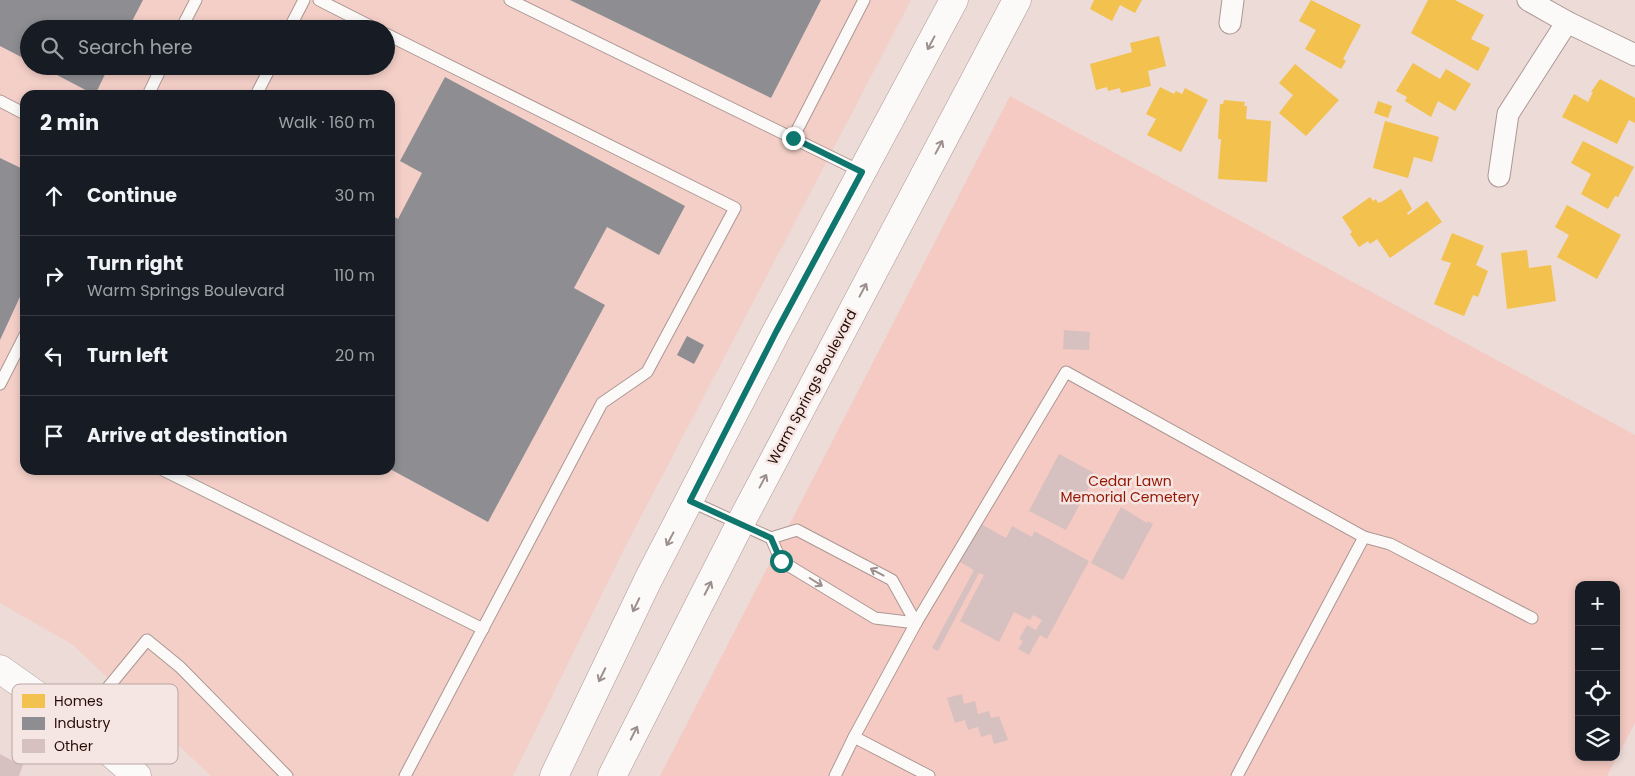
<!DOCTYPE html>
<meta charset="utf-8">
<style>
:root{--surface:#171b24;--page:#242831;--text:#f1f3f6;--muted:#9ea1a6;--line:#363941}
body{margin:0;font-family:Poppins,sans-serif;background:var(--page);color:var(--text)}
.controls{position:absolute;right:15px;bottom:15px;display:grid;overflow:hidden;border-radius:10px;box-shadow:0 2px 8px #0003}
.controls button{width:45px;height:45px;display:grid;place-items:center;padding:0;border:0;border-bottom:1px solid var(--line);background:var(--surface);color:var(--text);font:25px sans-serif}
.stop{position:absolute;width:15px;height:15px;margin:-11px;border:4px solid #0f766e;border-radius:50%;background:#fff}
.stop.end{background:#0f766e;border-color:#fff;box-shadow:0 1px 5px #0008}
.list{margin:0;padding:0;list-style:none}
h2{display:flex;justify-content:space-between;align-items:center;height:65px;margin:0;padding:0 20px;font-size:21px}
h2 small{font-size:16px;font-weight:400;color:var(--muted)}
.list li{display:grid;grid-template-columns:32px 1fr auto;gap:15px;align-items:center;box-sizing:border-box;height:80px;padding:0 20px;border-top:1px solid var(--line)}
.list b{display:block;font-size:19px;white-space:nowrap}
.list p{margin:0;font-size:16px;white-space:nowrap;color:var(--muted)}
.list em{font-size:16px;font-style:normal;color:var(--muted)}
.icon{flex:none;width:28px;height:28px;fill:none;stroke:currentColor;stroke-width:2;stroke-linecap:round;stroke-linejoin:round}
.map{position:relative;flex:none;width:1635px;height:776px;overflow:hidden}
.search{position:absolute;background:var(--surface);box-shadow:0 2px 8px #0003;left:20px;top:20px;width:375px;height:55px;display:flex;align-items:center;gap:12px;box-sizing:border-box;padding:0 18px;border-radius:28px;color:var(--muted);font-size:19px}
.panel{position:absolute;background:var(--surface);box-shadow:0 2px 8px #0003;left:20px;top:90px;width:375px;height:385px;border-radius:15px}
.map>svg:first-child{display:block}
.built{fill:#f3cfc7;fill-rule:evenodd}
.green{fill:#f4cac2;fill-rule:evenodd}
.homes{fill:#f2c14e}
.industry{fill:#8d8d92}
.building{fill:#d7c0c0}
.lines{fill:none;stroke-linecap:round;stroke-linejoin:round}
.service-casing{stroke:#ac9793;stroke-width:13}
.minor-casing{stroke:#ac9793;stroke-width:23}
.tertiary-casing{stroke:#ac9793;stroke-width:29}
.primary-casing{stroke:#ac9793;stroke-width:29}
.service{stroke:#fcfaf9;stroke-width:11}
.minor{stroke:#fcfaf9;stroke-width:21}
.tertiary{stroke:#fcfaf9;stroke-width:28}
.primary{stroke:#fcfaf9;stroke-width:28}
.oneway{stroke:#9c8f8d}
.route{stroke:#0f766e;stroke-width:6}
.labels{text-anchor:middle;stroke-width:5;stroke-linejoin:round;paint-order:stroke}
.street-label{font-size:14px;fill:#270d08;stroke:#f6e6e3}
.park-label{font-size:14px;fill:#951500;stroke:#f6e6e3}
.key{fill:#f6e6e3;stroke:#b8a5a1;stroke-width:1}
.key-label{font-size:14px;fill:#270d08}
</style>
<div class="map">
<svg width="1635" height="776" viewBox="0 0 1635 776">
<rect width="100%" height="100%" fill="#ecdbd7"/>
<path class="built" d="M 0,0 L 911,0 L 623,551 L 513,776 L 211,776 L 73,645 L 0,603 ZM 29,29 L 386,29 L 386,66 L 29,66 ZM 25,95 L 390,95 L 390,470 L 25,470 Z"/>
<path class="green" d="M 1010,96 L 1635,435 L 1635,723 L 1607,776 L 660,776 ZM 1579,585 L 1616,585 L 1616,757 L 1579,757 Z"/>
<g class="homes">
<polygon points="1094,0 1142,0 1135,13 1120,5 1112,21 1090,9"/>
<polygon points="1311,0 1361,25 1343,59 1346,61 1341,69 1305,49 1316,30 1299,21"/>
<polygon points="1428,0 1455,0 1484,15 1471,39 1490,48 1478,71 1411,33"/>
<polygon points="1159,36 1166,66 1148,71 1151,86 1121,93 1120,88 1108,91 1107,87 1096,90 1090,64 1132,52 1130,43"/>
<polygon points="1413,63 1440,79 1446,69 1471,84 1455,111 1438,101 1431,117 1405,101 1407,97 1396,91"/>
<polygon points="1295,64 1339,100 1306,136 1279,113 1293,95 1279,83"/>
<polygon points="1600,79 1635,98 1635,123 1629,120 1617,144 1562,117 1574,94 1588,102 1593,92 1591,92"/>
<polygon points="1160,87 1174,94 1176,91 1182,94 1185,88 1208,100 1181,152 1147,135 1156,119 1146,114"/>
<polygon points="1224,100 1245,102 1244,106 1247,106 1246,119 1271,121 1267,182 1218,179 1221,139 1218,139 1220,104 1223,104"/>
<polygon points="1378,101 1392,106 1388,118 1374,113"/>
<polygon points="1385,121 1439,137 1432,162 1414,157 1408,178 1373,168"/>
<polygon points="1583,141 1634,167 1618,197 1615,196 1608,209 1581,194 1591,174 1571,163"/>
<polygon points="1401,189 1412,209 1407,213 1408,215 1427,201 1442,222 1390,258 1377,239 1370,244 1368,241 1359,247 1350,234 1352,232 1342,217 1370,197 1373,201 1376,199 1378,203 1383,201"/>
<polygon points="1567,205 1621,235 1597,279 1557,257 1569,235 1555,227"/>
<polygon points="1452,233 1484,246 1476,265 1488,271 1478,297 1473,295 1464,316 1434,304 1451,263 1441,260"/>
<polygon points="1527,250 1529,268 1551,265 1556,301 1507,309 1501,253"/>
</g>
<g class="industry">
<polygon points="0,0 143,0 128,29 29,29 29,61 0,46"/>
<polygon points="570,0 821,0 771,98"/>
<polygon points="40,66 109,66 95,95"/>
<polygon points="445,77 685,206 659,255 607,227 574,288 605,305 488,522 390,469 390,214 398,219 422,173 400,161"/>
<polygon points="0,158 25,170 25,286 0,340"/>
<polygon points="687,336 704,345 694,364 677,355"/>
</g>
<g class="building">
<polygon points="1064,330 1090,332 1089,350 1063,349"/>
<polygon points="1059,454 1096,474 1066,530 1029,511"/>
<polygon points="1121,507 1147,523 1148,521 1153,524 1123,580 1091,563"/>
<polygon points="981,524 1006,538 1012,526 1032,537 1034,531 1089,561 1047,639 1040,635 1029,655 1018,649 1023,641 1019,639 1027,625 1036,630 1042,620 1033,615 1030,620 1014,612 999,642 960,621 984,575 979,573 938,651 932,648 974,570 960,562"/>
<polygon points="962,694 964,704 975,701 978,714 989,711 991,718 999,716 1008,740 994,744 991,734 981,737 978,727 968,730 965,720 955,723 947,698"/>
<polygon points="0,754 13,761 15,757 24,762 19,776 0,776"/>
</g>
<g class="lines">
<defs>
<g id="service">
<polyline points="319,0 376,29"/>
<polyline points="510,0 862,172"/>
<polyline points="181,29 196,0"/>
<polyline points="289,29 304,0"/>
<polyline points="386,34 735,208 647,372 602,403 405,776"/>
<polyline points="148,95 162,66"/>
<polyline points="256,95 271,66"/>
<polyline points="0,101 25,114"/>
<polyline points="793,138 864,0"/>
<polyline points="0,384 25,335"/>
<polyline points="163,470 483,629"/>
<polyline points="690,501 771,538 781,561 875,618 916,623"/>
<polyline points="1364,537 1390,544 1532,618"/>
<polyline points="771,538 797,530 892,580 916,623"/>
<polyline points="78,724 147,640 180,667 287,776"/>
<polyline points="835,776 854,737"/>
<polyline points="929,776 854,737 916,623 1066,372 1364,537 1237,776"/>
</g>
<g id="minor">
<polyline points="1528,0 1567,22 1635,55"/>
<polyline points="1230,23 1233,0"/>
<polyline points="1499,176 1508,114 1567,22"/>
</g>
<polyline id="tertiary" points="0,669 78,724 137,776"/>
<g id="primary">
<polyline points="554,776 649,578 776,332 954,0"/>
<polyline points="612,776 740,524 1017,0"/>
</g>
</defs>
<use href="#service" class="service-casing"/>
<use href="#minor" class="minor-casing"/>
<use href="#tertiary" class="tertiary-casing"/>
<use href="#primary" class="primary-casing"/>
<use href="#service" class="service"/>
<use href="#minor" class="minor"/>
<use href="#tertiary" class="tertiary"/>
<use href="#primary" class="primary"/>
</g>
<defs><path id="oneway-shaft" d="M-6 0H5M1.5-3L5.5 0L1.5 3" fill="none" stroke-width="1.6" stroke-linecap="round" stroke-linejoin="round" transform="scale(1.25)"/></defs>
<g class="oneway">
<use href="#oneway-shaft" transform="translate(931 43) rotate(118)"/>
<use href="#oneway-shaft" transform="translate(939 147) rotate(-62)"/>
<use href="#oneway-shaft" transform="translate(863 290) rotate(-62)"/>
<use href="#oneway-shaft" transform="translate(763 481) rotate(-62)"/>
<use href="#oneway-shaft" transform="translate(670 539) rotate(118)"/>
<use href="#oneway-shaft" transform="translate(877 572) rotate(-152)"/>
<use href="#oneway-shaft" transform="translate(816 582) rotate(32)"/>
<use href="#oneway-shaft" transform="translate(708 588) rotate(-63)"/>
<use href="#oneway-shaft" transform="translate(636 605) rotate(116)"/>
<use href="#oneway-shaft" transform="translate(602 675) rotate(116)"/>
<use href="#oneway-shaft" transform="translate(634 733) rotate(-63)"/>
</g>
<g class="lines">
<polyline class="route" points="781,561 771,538 690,501 776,332 862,172 793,138"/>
</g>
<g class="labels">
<g class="street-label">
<text transform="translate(812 387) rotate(-62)" y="5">Warm Springs Boulevard</text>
</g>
<g class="park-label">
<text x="1130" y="486">Cedar Lawn<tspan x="1130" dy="16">Memorial Cemetery</tspan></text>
</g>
</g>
<rect x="12" y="684" width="166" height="80" rx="8" class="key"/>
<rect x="22" y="694" width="23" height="14" fill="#f2c14e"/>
<rect x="22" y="717" width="23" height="13" fill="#8d8d92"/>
<rect x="22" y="739" width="23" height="14" fill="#d7c0c0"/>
<g class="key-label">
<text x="54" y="706">Homes</text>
<text x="54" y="728">Industry</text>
<text x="54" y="751">Other</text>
</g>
</svg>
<div class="controls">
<button>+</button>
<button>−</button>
<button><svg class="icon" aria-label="locate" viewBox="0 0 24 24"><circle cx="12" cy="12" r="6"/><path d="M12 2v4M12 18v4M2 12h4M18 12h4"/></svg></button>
<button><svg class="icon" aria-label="layers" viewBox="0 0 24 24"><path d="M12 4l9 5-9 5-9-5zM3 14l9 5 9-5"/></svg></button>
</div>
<div class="stop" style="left:781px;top:561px"></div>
<div class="stop end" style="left:793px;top:138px"></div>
<div class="search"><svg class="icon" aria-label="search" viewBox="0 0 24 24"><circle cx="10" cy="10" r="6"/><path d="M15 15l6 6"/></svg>Search here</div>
<section class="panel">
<h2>2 min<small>Walk · 160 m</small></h2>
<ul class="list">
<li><svg class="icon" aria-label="ahead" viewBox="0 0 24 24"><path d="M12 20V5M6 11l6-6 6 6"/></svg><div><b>Continue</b></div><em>30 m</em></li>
<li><svg class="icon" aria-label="right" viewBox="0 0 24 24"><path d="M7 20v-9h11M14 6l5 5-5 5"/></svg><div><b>Turn right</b><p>Warm Springs Boulevard</p></div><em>110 m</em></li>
<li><svg class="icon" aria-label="left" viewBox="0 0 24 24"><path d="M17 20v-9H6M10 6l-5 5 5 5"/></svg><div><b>Turn left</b></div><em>20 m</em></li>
<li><svg class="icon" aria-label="arrive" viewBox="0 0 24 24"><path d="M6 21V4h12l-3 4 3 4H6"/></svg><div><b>Arrive at destination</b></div></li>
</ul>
</section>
</div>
